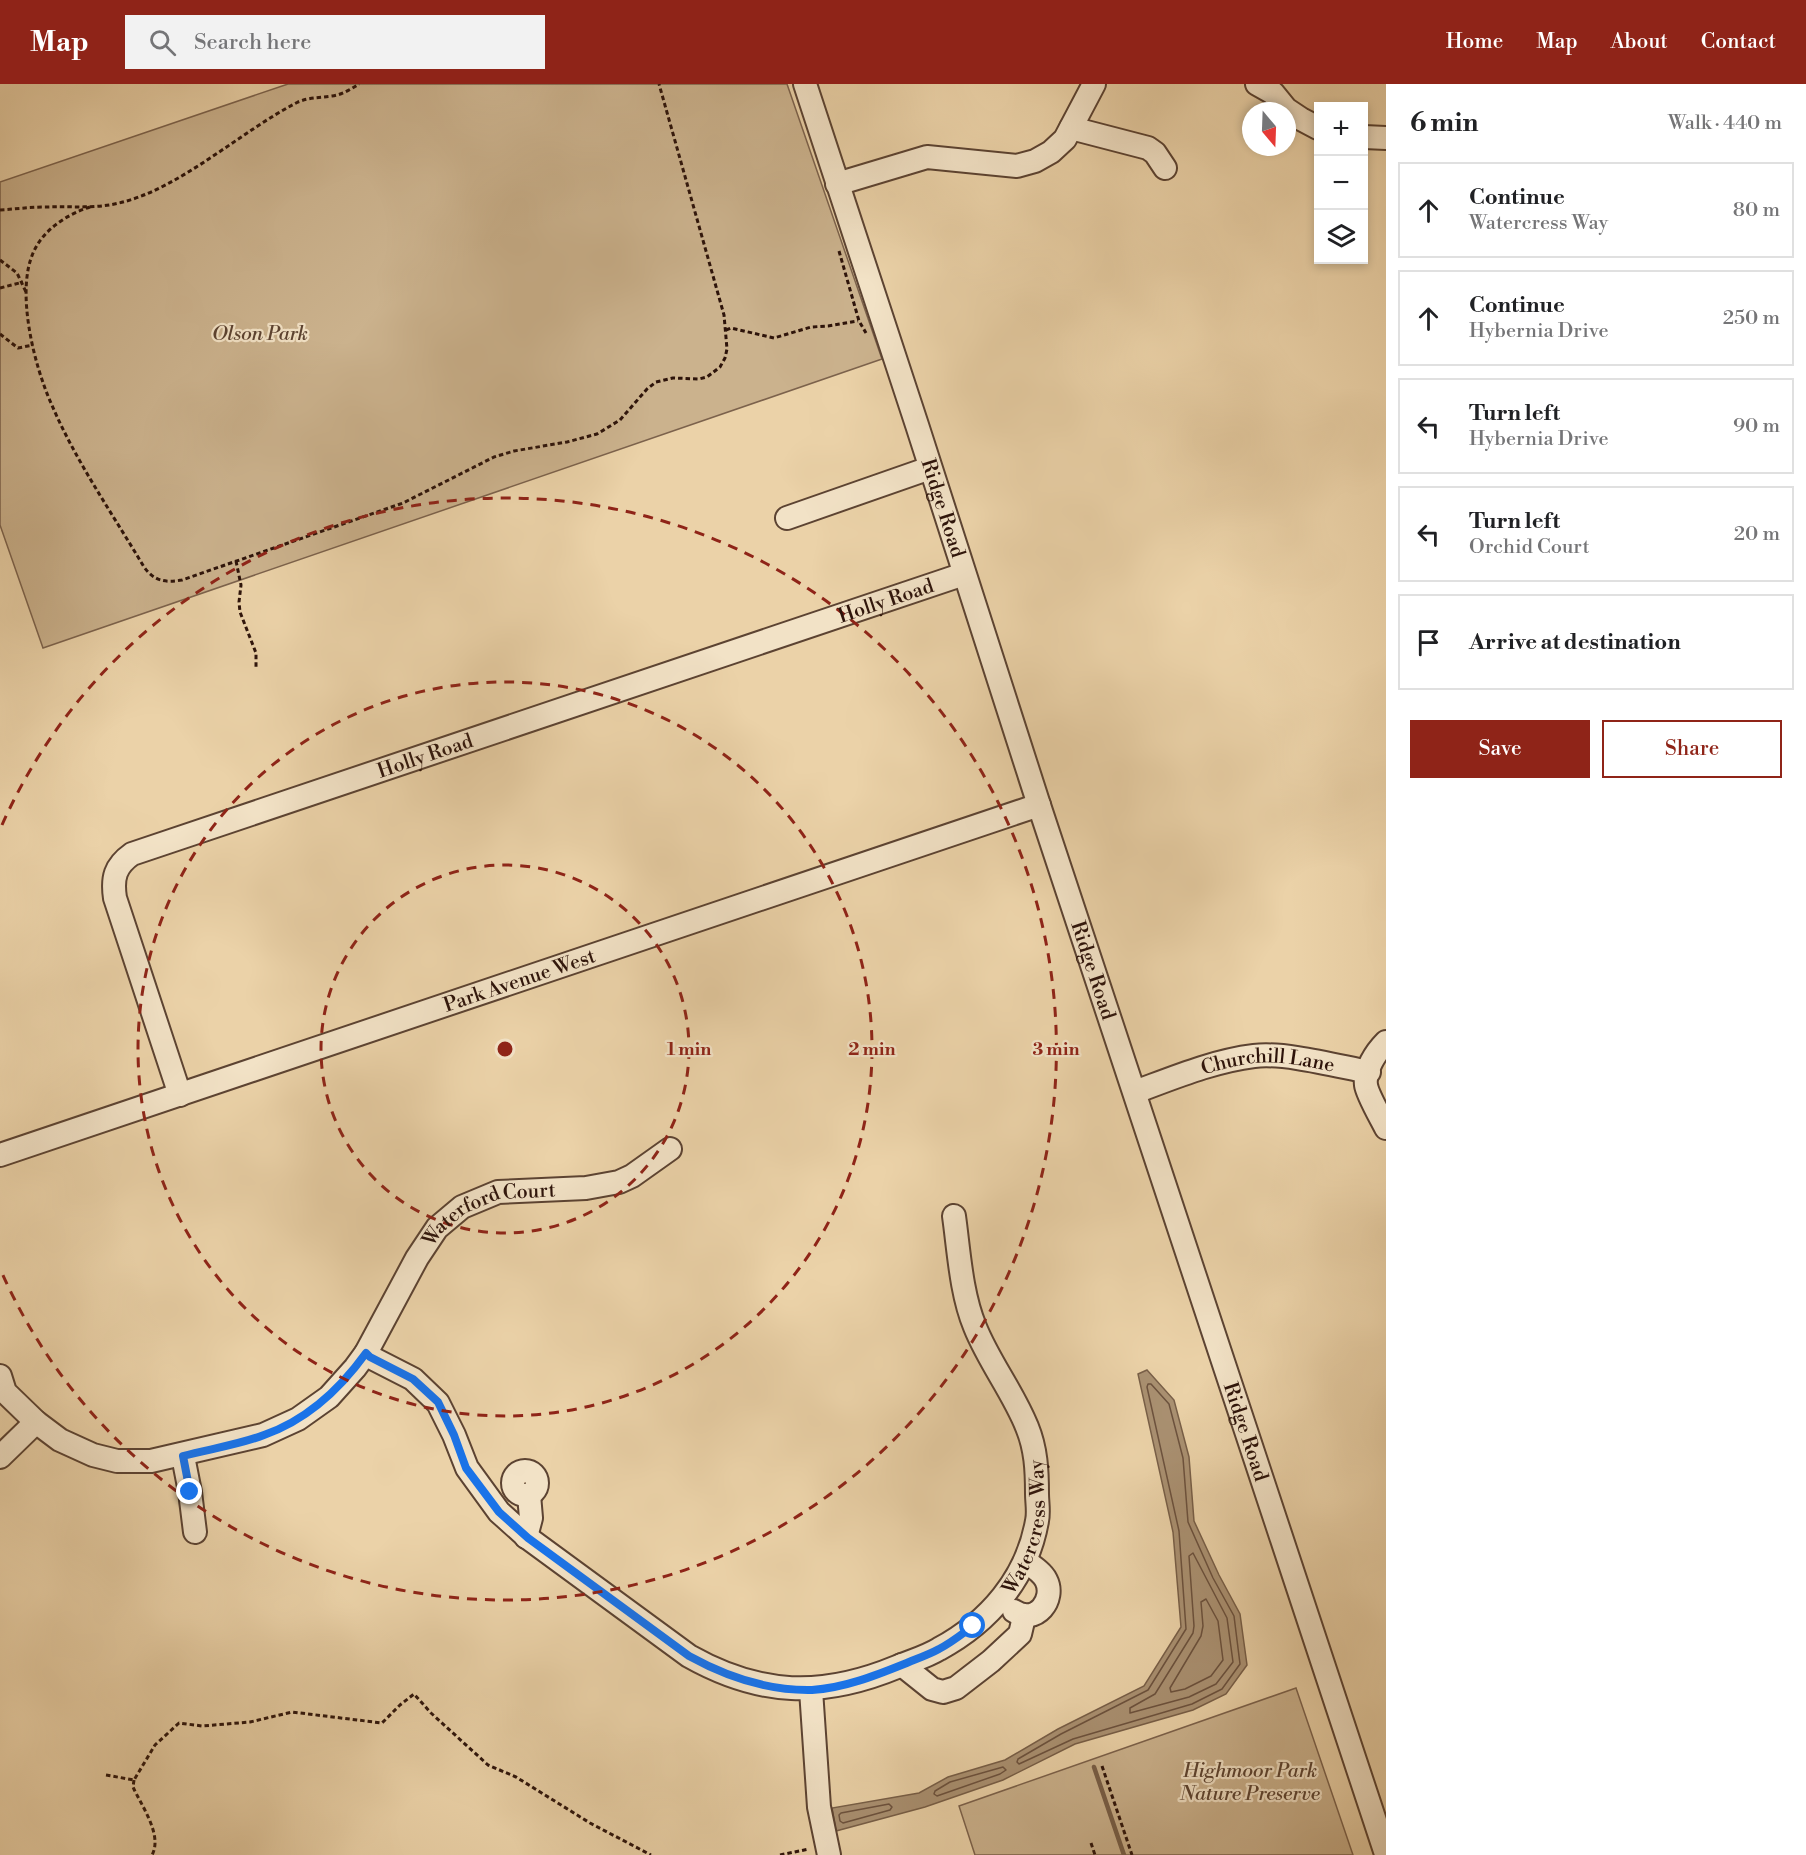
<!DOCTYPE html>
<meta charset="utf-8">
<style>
:root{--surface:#fff;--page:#f2f2f2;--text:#202124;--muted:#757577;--line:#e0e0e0;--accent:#8f2418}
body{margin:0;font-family:"Libre Bodoni",serif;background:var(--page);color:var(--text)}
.controls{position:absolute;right:18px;top:18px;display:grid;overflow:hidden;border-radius:0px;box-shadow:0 3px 9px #0003}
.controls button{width:54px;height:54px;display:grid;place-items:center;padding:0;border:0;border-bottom:2px solid var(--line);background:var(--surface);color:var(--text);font:30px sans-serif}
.compass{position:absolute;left:1242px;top:18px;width:54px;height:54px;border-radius:50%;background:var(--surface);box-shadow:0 3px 9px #0003;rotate:161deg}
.stop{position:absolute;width:18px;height:18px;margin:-14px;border:4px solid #1a73e8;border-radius:50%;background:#fff}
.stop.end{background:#1a73e8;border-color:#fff;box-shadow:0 2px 6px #0008}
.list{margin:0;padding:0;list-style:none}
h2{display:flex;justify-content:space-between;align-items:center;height:78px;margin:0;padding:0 24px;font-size:26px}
h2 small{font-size:20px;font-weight:400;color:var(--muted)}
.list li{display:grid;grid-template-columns:39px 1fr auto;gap:18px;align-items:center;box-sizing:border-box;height:96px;margin:0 12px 12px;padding:0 12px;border:2px solid var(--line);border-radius:0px}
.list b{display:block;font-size:22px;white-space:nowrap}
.list p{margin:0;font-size:20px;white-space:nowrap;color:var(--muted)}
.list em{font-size:20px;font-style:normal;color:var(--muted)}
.actions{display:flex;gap:12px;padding:18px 24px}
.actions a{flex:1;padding:14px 0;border:2px solid var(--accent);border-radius:0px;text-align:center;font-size:21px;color:var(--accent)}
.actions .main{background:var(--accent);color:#fff}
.icon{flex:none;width:33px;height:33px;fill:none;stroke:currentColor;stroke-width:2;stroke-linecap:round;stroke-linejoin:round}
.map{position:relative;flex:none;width:1386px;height:1771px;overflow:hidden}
header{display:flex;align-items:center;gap:36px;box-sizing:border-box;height:84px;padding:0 30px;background:var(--accent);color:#fff}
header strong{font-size:28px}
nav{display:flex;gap:33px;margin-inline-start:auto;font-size:21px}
.search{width:420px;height:54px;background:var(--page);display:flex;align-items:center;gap:15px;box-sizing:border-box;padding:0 21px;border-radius:0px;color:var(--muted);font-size:22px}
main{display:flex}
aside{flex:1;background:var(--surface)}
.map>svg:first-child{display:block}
.green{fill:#cbb28d;stroke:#7c624c;stroke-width:1.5}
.water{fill:#aa9172;stroke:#785f48;stroke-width:1.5}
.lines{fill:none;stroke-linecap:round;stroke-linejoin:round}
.shore{stroke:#6c523e;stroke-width:1.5}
.stream{stroke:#785f48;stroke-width:4.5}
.minor-casing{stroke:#5c4332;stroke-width:26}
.path{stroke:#2d130a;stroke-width:3;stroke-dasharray:4.5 3;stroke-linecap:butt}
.minor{stroke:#f2e2c6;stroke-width:22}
.route{stroke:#1a73e8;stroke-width:8}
.ring{fill:none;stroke:#8f2418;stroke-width:3;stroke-dasharray:10 8}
.labels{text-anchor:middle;stroke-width:4.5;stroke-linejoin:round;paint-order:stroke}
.park-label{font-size:20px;font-style:italic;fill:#5c4331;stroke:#f2e2c6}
.street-label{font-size:20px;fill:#2d130a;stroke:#f2e2c6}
.centre{fill:#8f2418;stroke:#f2e2c6;stroke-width:3}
.ring-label{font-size:18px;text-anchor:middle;font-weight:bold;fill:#8f2418;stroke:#f2e2c6;stroke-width:4.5;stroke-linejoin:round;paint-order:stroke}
</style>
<header>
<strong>Map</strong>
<div class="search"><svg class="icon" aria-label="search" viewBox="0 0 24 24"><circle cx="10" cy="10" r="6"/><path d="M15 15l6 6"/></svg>Search here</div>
<nav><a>Home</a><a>Map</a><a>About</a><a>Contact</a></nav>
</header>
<main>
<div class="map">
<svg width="1386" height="1771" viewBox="0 0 1386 1771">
<rect width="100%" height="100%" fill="#ebd2a8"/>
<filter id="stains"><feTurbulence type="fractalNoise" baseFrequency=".00333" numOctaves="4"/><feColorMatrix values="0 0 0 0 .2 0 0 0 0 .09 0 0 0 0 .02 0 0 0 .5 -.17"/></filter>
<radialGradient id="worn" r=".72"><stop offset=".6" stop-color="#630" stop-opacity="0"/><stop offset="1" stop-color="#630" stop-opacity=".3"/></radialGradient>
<g class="green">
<polygon points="288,0 787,0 882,275 43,564 0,441 0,98"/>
<polygon points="1296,1604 1353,1771 975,1771 959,1722"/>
</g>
<polygon class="water" points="1147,1286 1174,1316 1189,1373 1194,1437 1219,1491 1240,1530 1247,1581 1226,1610 1193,1626 1075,1660 1003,1696 925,1723 836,1747 832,1724 919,1709 948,1693 1005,1676 1058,1645 1144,1602 1181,1543 1173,1448 1138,1290"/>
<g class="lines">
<g class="shore">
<polygon points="1151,1300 1169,1320 1183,1374 1188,1438 1213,1494 1234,1532 1240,1580 1222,1605 1192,1620 1073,1655 1019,1680 1017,1678 1018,1675 1061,1650 1148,1606 1186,1545 1179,1447 1147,1303 1148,1300"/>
<polygon points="1193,1469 1227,1534 1233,1578 1216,1600 1189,1613 1130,1629 1130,1624 1155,1610 1193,1549 1194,1542 1189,1472"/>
<polygon points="1206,1515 1218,1537 1223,1576 1211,1592 1185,1605 1171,1608 1170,1604 1201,1552 1203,1542 1201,1518"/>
<polygon points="1003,1683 1006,1686 1000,1690 937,1712 934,1710 935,1707 950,1698"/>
<polygon points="889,1720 892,1723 890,1726 843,1739 840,1737 839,1731 841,1729"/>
</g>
<polyline class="stream" points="1094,1683 1124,1771"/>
<defs>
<g id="minor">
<path id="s1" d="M 805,0 L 917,341 L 1039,721 L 1386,1770"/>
<polyline points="1257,0 1273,9 1286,25 1301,35 1318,44"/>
<polyline points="1071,44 1148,64 1155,69 1165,84"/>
<polyline points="1364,53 1386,54"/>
<polyline points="837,100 927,73 1017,82 1035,77 1051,68 1065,55 1094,0"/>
<polyline points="787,434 930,384"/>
<path d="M 1386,958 C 1376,968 1364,986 1366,1001 C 1367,1010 1381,1034 1386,1044"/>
<path id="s2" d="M 1135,1008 C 1173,994 1213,977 1254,972 C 1285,968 1337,982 1369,988"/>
<path id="s3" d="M 180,1011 L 115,814 C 112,794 115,782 132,770 L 964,490"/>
<path id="s4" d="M 0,1071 L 1039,721"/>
<path id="s5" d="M 366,1269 L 370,1273 L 413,1295 L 438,1319 L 454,1351 L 467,1384 L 499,1428 L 528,1454 L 689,1572 C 760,1612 822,1614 897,1583 C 911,1577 926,1573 939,1565 C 989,1538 1027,1494 1037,1437 C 1039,1428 1037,1418 1037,1410 C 1037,1386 1036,1365 1027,1343 C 1013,1308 989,1278 975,1243 C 961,1209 959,1168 954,1132"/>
<path id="s6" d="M 0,1292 L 5,1308 L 36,1338 L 60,1356 L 93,1371 L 117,1377 L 151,1377 L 263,1351 L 298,1335 L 329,1313 L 355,1284 L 366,1269 L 417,1174 L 437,1144 L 462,1123 L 498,1108 L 586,1104 L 619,1098 L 632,1092 L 670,1065"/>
<polyline points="183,1372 190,1408 195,1448"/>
<polyline points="0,1373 36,1338"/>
<circle cx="525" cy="1399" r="12"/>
<polyline points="526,1453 531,1434 529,1411"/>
<path d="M 1014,1527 C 1036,1542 1056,1515 1046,1496 C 1042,1488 1032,1482 1025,1477"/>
<polyline points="902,1581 932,1605 943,1608 956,1604 991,1577 1020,1550 1024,1533"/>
<polyline points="811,1606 819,1723 829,1771"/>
</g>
</defs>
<use href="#minor" class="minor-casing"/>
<g class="path">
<path d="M 90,123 C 68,130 44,145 34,167 C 15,206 34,281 51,319 C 75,376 112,429 144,483 C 154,497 165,499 182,496 L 403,419 L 494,373 L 514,367 L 567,358 L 597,350 L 620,336 L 647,305 L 656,298 L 673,294 L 699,295 L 707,293 L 720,283 L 725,274 L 727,265 L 724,231 L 659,0"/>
<path d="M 0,126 C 15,125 30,123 46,123 C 70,122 95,125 119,119 C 180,105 241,47 298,18 C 310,13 319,14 332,12 C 342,11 351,5 359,0"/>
<polyline points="839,167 859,237 866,249"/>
<polyline points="0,176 17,189 26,208"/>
<polyline points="0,204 23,198"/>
<polyline points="726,246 731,244 774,254 811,243 828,242 858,237"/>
<polyline points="0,250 18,264 33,261"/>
<polyline points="236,477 241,501 239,518 240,528 256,569 256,584"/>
<polyline points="1102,1682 1132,1771"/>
<polyline points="106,1691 134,1696 155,1661 179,1639 202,1642 250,1638 292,1628 382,1639 400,1621 414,1610 431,1629 488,1681 516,1693 590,1739 651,1771"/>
<path d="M 134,1696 L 133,1703 C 141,1721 163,1751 152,1771"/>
<polyline points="1091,1759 1095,1771"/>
<polyline points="780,1771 809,1765"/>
</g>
<use href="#minor" class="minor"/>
</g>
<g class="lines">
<path class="route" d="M 190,1408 L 183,1372 C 209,1365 238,1361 264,1351 C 307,1336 340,1305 366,1269 L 370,1273 L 413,1295 L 438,1318 L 454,1351 L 466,1384 L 499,1428 L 528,1454 L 689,1572 C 727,1593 768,1607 812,1606 C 846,1604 879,1590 909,1578 C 919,1574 930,1570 939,1565 C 951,1559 962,1550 973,1542"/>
</g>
<g class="ring">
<circle cx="505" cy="965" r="184"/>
<circle cx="505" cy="965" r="367"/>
<path d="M2 741A551 551 0 1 1 2 1189"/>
</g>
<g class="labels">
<g class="park-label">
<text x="260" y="256">Olson Park</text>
<text x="1250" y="1693">Highmoor Park<tspan x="1250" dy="23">Nature Preserve</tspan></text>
</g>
<g class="street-label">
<text dy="7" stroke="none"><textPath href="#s1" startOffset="446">Ridge Road</textPath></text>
<text dy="7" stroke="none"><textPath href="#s3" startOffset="1053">Holly Road</textPath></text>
<text dy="7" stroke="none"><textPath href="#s3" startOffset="567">Holly Road</textPath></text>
<text dy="7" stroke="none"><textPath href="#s1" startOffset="932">Ridge Road</textPath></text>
<text dy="7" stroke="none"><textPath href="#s4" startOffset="548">Park Avenue West</textPath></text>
<text dy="7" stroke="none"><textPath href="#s2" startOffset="138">Churchill Lane</textPath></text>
<text dy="7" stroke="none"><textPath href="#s6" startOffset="633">Waterford Court</textPath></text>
<text dy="7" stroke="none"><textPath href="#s1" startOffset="1418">Ridge Road</textPath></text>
<text dy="7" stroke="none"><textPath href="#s5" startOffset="874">Watercress Way</textPath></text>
</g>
</g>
<circle cx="505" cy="965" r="9" class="centre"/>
<g class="ring-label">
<text x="689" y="971">1 min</text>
<text x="872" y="971">2 min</text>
<text x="1056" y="971">3 min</text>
</g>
<rect width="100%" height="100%" filter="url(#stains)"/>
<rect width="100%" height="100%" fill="url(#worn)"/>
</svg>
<div class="controls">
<button>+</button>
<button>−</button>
<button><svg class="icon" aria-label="layers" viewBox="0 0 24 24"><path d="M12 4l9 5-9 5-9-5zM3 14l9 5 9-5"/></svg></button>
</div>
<svg class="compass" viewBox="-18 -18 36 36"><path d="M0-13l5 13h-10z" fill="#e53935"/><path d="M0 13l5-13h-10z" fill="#757577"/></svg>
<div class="stop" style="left:973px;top:1542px"></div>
<div class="stop end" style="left:190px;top:1408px"></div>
</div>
<aside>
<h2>6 min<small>Walk · 440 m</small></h2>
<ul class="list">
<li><svg class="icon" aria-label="ahead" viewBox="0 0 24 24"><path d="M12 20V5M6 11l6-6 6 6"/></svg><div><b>Continue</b><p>Watercress Way</p></div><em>80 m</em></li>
<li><svg class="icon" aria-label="ahead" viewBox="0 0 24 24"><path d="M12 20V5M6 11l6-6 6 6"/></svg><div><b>Continue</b><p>Hybernia Drive</p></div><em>250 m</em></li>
<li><svg class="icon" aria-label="left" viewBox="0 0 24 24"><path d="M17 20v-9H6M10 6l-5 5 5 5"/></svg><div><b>Turn left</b><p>Hybernia Drive</p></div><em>90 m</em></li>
<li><svg class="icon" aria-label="left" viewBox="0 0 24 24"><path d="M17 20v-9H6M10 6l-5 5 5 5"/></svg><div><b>Turn left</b><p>Orchid Court</p></div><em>20 m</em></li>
<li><svg class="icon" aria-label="arrive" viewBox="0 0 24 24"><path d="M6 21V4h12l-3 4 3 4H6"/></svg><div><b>Arrive at destination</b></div></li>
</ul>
<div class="actions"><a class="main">Save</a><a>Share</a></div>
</aside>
</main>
